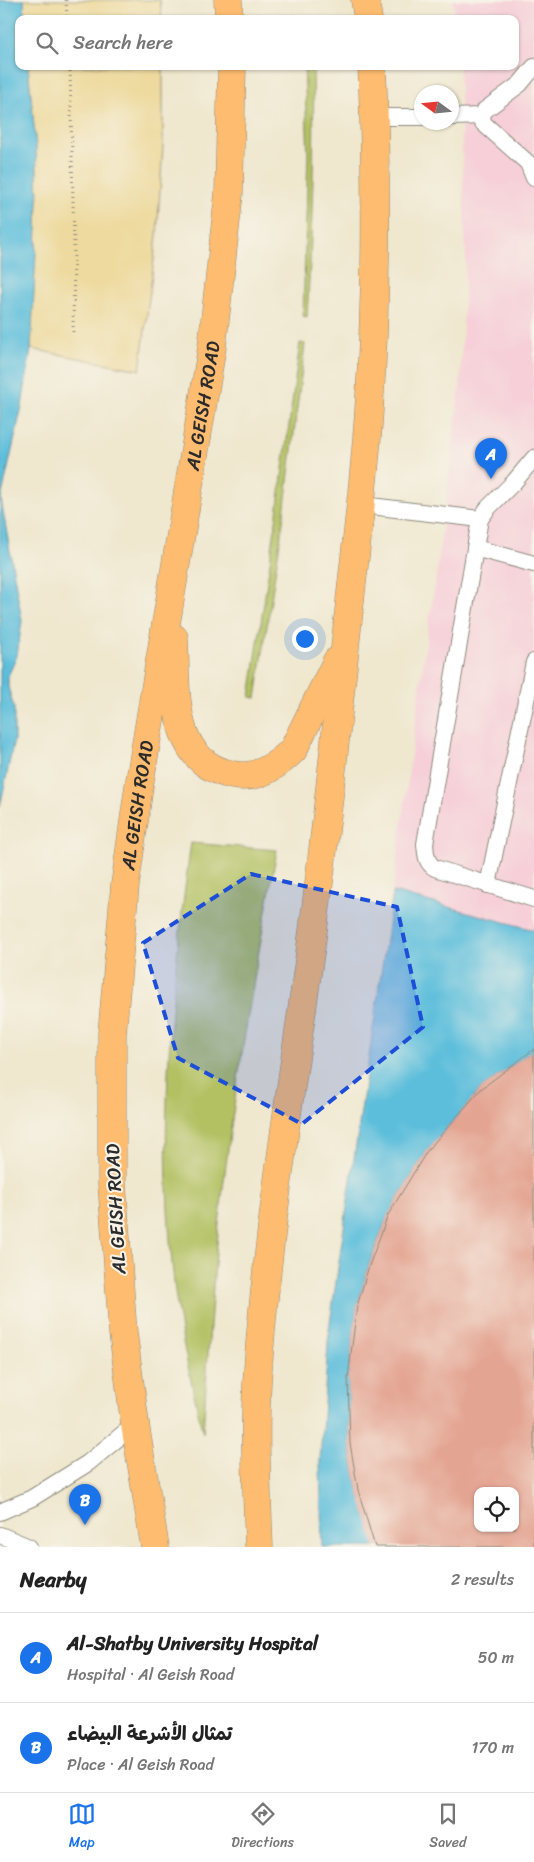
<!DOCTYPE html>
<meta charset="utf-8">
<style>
:root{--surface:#fff;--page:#f2f2f2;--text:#222;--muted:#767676;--line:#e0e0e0;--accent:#1a73e8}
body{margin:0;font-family:Sriracha,"Playpen Sans Arabic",sans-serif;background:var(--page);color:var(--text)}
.controls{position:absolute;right:15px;bottom:15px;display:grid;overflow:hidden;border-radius:10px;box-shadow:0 1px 4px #0004}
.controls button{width:45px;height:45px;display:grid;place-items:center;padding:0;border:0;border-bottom:1px solid var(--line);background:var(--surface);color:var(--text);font:25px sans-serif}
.compass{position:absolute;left:414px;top:85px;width:45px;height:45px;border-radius:50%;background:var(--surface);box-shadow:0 1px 4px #0004;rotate:285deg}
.you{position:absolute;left:304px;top:638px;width:18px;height:18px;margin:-12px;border:4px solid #fff;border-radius:50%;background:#1a73e8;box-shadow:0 0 0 8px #1a73e833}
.badge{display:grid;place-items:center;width:32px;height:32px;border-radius:50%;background:var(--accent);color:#fff;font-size:16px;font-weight:700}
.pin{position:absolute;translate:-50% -41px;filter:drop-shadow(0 1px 2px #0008)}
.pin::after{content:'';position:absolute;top:26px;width:18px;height:15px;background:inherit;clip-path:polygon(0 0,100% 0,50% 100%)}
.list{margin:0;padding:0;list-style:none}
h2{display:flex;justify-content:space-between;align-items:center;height:65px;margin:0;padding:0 20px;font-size:21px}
h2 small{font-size:16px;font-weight:400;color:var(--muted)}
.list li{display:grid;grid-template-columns:32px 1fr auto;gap:15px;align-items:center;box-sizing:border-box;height:90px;padding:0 20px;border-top:1px solid var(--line)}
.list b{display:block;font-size:19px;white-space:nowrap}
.list p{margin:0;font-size:16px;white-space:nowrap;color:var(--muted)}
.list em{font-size:16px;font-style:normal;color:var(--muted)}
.icon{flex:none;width:28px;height:28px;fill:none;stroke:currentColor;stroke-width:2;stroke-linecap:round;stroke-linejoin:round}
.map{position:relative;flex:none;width:534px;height:1547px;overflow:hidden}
.search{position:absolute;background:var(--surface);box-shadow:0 1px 4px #0004;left:15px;right:15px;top:15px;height:55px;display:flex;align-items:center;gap:12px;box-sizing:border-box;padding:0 18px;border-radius:10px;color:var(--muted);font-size:19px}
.sheet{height:245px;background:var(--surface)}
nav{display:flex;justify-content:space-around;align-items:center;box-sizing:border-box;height:70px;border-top:1px solid var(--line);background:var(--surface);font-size:14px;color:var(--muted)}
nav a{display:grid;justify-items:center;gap:2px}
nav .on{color:var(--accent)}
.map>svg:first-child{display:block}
.built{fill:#f6cfd8}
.green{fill:#b4c164;stroke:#707648}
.sand{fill:#eeda9e;stroke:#8c8264}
.water{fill:#5cbedb;stroke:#447483}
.building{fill:#e4a492;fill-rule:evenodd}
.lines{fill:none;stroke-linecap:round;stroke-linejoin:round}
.lane-casing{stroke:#8d897c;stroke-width:18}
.highway-casing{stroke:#8d897c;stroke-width:29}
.path{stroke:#8d897c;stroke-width:3;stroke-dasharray:1 4;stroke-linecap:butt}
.lane{stroke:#fff;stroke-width:16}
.highway{stroke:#fdbc70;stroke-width:28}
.marked{fill:#1d4ed8;fill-opacity:0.2;stroke:#1d4ed8;stroke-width:4;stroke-dasharray:10 6;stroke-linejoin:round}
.labels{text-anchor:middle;stroke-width:4;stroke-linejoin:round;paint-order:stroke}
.street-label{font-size:19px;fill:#2b2b2b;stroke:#f7f3e8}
</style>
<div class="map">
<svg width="534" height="1547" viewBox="0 0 534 1547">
<rect width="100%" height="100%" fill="#f7f3e8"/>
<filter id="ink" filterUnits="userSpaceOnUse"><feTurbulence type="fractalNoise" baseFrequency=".02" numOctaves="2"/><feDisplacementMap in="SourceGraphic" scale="10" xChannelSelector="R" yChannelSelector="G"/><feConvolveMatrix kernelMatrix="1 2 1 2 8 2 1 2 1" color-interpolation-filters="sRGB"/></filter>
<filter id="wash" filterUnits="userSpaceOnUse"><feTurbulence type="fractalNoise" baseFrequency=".0096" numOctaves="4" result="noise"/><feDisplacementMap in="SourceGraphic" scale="20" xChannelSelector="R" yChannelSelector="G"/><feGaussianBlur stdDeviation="1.12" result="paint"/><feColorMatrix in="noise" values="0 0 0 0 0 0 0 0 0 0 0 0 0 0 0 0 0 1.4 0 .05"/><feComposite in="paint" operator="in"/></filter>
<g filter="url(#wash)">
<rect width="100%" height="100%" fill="#efe7ce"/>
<polygon class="built" points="453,0 534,0 534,930 393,892 425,649 437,571 460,387 466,257 459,66 515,66 515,19 455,19"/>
<g class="green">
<path d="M 304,66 L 313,66 C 315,150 312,233 307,317 L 303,316 L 308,154 Z"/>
<polygon points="300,343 305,344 283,522 256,698 250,697 276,521"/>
<path d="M 191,843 L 277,850 C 254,977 231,1105 218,1234 C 211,1301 207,1368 203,1434 C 190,1377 177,1322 172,1263 C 158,1123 172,981 191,843 Z"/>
</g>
<g class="sand">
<polygon points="24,0 160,0 162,19 25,19"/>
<polygon points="28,66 163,66 163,146 157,235 140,370 31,349 38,200 36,147"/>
</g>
<g class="water">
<polygon points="0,0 24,0 25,19 19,19 19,66 28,66 36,147 38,200 36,253 31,349 22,406 1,499 22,621 17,656 8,676 8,687 14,708 14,740 0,807"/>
<polygon points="393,892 534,930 534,1049 481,1089 427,1151 388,1215 369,1265 357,1306 348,1378 350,1443 358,1490 376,1547 322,1547 320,1461 329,1330"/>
</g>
<g id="blocks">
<path class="building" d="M 534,1049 L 534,1547 L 375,1547 L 358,1490 L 350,1443 L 348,1378 L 357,1306 L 369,1266 L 388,1215 L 427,1151 L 481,1089 ZM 478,1491 L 515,1491 L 515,1528 L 478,1528 Z"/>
</g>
</g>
<g filter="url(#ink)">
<use href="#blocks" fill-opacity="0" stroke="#8d897c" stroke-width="1"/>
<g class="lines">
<defs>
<g id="lane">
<polyline points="534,67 520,84 485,110 482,116 483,123 528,163 534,178"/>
<polyline points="374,117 422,117"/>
<polyline points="452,117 482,116"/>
<path d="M 534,458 L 514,482 L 488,508 L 480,519 L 425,844 C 426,854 426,863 435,868 L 534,899"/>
<polyline points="362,505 480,519"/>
<polyline points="475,548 534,564"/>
<polyline points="488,885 534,662"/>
<polyline points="0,1512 32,1498 88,1463 135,1424"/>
<polyline points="0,1535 29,1547"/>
</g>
<g id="highway">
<polyline points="228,0 229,19"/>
<polyline points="365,0 368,19"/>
<path d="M 174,638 C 177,689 168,762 233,775 C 257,780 277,766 293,750 L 337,661"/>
<path id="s1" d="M 155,1547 L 135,1424 L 123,1333 L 112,1184 L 112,1034 L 125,885 L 139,786 L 212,347 L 229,193 L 232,66"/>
<path d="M 259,1547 C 257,1492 254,1437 257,1383 C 267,1228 294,1076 314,923 C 326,831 335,740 345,648 C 353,568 364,490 369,410 C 377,295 377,181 372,66"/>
</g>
</defs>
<use href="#lane" class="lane-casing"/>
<use href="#highway" class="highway-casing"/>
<g class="path">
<polyline points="66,0 67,19"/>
<polyline points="70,66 74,245 73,335"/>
</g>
<use href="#lane" class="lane"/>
<use href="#highway" class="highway"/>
</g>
</g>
<path class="marked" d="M 251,874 L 397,907 L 423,1027 L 302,1124 L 178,1058 L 143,943 Z"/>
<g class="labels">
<g class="street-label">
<text dy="7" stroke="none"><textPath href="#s1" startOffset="1151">AL GEISH ROAD</textPath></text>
<text dy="7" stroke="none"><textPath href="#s1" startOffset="746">AL GEISH ROAD</textPath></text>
<text transform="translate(115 1209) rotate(-93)" y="7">AL GEISH ROAD</text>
</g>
</g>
</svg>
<div class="controls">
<button><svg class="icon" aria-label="locate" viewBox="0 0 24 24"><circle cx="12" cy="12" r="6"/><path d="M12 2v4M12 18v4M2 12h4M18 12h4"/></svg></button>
</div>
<svg class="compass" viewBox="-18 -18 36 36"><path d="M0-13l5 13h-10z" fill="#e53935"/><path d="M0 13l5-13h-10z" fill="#767676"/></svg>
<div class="you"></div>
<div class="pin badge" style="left:491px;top:479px">A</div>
<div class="pin badge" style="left:85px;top:1525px">B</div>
<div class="search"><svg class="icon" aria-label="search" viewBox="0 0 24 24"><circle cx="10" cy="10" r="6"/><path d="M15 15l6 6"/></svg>Search here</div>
</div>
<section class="sheet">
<h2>Nearby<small>2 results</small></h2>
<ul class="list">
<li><span class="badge">A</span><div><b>Al-Shatby University Hospital</b><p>Hospital · Al Geish Road</p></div><em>50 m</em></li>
<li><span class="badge">B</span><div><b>تمثال الأشرعة البيضاء</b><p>Place · Al Geish Road</p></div><em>170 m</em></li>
</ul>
</section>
<nav>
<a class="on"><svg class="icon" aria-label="map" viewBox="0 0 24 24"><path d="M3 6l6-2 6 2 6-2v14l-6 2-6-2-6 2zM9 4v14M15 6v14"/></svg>Map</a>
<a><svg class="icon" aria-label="directions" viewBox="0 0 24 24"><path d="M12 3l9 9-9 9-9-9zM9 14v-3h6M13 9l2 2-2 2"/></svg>Directions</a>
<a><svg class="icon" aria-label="saved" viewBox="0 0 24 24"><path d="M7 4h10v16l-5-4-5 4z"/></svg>Saved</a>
</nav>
